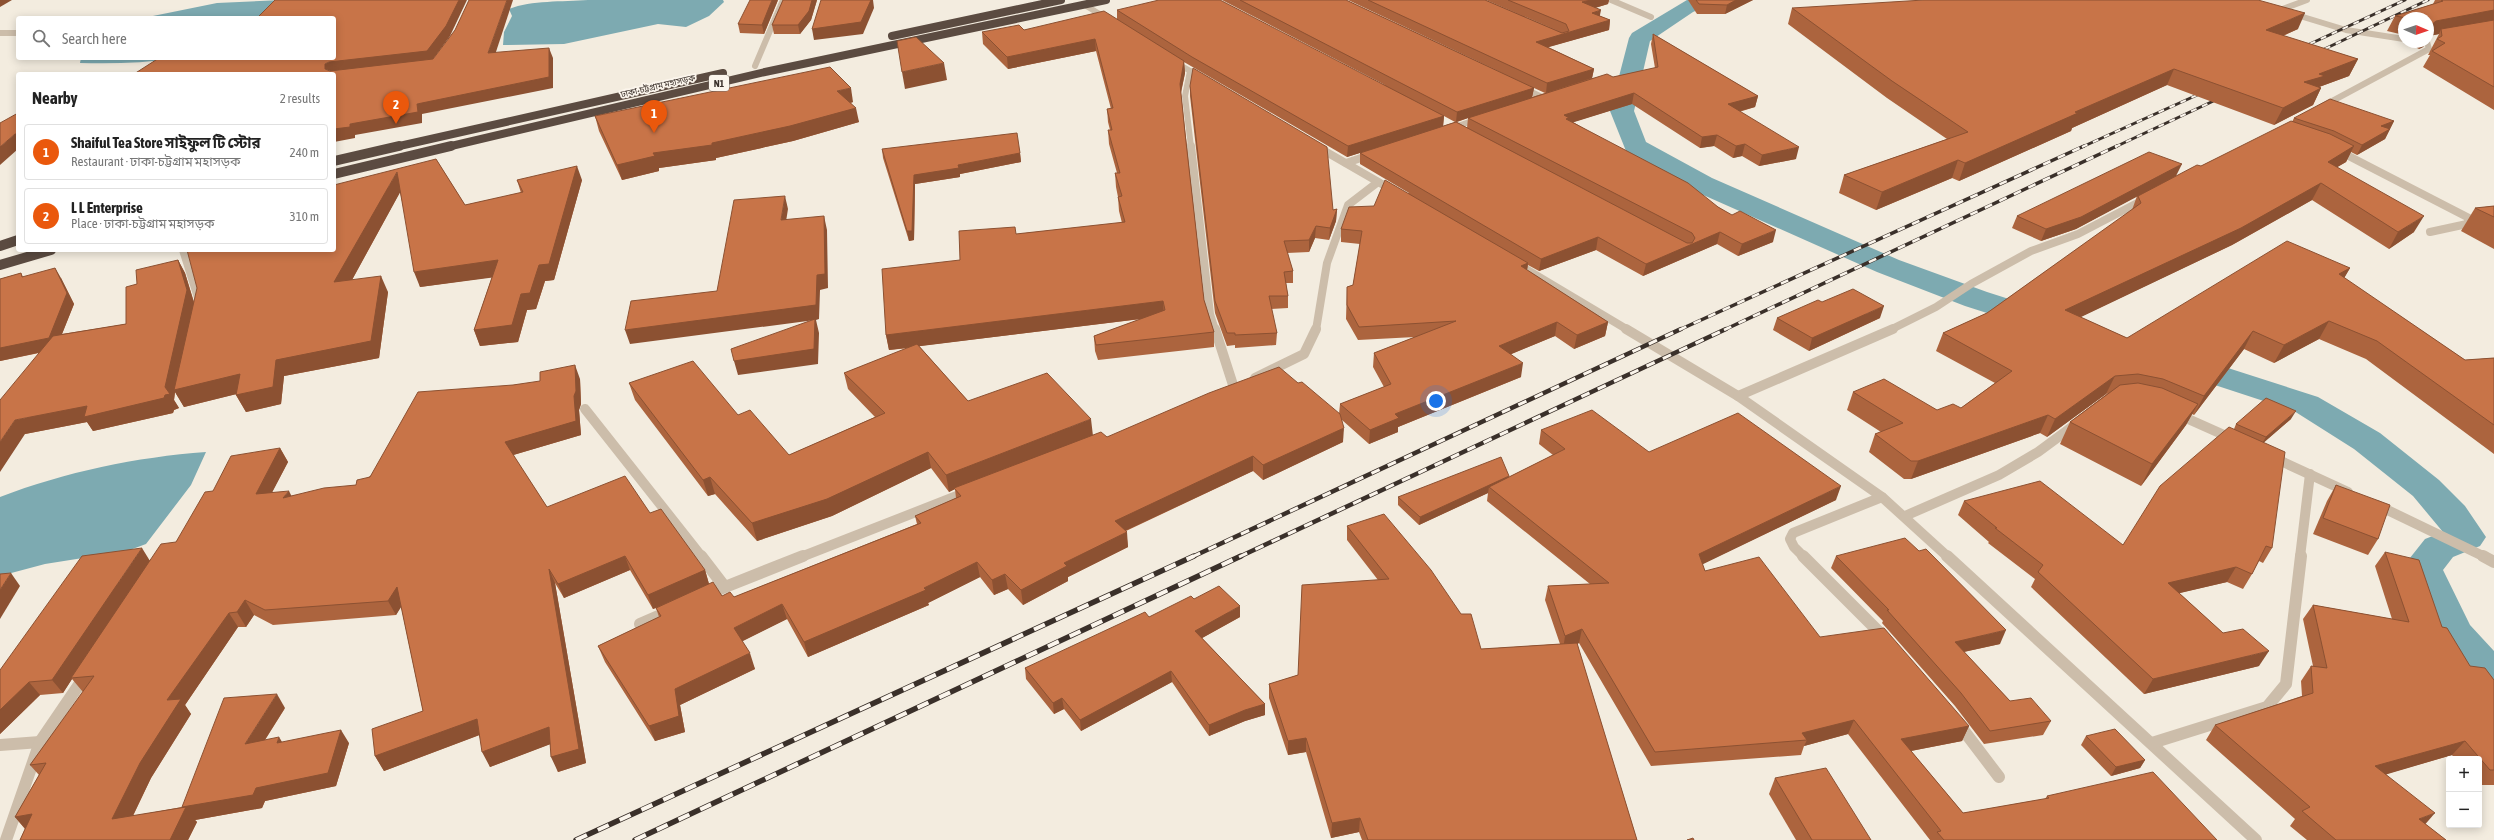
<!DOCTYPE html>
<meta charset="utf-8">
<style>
:root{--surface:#fff;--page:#f2f2f2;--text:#222;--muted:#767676;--line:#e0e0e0;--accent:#ea580c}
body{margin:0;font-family:"Asap Condensed","Noto Sans Bengali",sans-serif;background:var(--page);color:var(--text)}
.controls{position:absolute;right:12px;bottom:12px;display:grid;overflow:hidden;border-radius:4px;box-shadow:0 2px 10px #0003}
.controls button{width:36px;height:36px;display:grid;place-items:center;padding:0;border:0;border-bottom:1px solid var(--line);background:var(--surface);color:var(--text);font:20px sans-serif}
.compass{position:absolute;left:2398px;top:12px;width:36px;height:36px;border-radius:50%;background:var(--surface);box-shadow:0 2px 10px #0003;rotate:92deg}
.you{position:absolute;left:1436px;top:401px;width:14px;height:14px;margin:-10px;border:3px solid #fff;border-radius:50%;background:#1a73e8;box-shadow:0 0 0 6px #1a73e833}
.badge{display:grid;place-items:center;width:26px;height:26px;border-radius:50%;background:var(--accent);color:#fff;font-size:13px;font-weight:700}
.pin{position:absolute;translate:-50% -33px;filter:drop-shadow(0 1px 2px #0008)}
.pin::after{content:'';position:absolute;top:21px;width:14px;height:12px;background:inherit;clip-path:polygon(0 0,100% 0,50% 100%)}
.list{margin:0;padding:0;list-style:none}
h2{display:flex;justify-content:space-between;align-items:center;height:52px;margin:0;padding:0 16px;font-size:17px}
h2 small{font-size:13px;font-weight:400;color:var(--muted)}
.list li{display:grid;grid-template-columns:26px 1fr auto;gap:12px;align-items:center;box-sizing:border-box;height:56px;margin:0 8px 8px;padding:0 8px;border:1px solid var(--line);border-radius:4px}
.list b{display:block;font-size:15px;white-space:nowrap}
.list p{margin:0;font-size:13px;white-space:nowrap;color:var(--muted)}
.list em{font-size:13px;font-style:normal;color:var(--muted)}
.icon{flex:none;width:22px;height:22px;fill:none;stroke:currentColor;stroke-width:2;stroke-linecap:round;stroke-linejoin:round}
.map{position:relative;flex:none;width:2494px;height:840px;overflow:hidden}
.search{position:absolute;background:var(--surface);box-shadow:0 2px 10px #0003;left:16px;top:16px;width:320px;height:44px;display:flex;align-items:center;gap:10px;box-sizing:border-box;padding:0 14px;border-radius:4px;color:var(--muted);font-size:15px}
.panel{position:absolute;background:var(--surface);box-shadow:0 2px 10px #0003;left:16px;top:72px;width:320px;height:180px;border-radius:4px}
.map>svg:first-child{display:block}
.water{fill:#7daab1}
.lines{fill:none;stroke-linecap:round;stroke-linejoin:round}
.canal{fill:#7daab1;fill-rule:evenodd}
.minor-far3{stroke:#ccbdaa;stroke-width:6}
.minor-far2{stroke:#ccbdaa;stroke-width:8}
.minor-far1{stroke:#ccbdaa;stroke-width:10}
.minor{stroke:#ccbdaa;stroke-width:12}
.highway-far1{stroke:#5b4b41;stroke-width:8}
.highway{stroke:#5b4b41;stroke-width:10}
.rail-far3-casing{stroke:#3a302a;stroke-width:3}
.rail-far2-casing{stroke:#3a302a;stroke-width:3.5}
.rail-far1-casing{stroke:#3a302a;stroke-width:4.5}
.rail-casing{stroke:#3a302a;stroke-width:5.5}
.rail-far3{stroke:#fbf5ec;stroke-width:2;stroke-dasharray:6;stroke-linecap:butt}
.rail-far2{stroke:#fbf5ec;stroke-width:2.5;stroke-dasharray:8;stroke-linecap:butt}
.rail-far1{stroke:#fbf5ec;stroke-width:3;stroke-dasharray:9;stroke-linecap:butt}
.rail{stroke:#fbf5ec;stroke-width:4;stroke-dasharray:12;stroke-linecap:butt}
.wall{fill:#ac643e;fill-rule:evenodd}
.shaded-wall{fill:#8c5132}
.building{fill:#c87448;stroke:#8c5132}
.labels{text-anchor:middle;stroke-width:3.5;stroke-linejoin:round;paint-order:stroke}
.far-street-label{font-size:9px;fill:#3a302a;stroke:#fbf5ec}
.shield{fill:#fbf5ec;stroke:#746b64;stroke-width:1}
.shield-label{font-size:10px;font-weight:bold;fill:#3a302a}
</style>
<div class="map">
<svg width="2494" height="840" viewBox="0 0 2494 840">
<rect width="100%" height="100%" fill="#f3ecdf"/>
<g class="water">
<polygon points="282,0 334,18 143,18 217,3"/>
<path d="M 588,0 L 723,0 L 724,2 L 709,16 L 686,27 L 658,24 L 564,44 L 503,45 L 504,32 L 512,16 L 509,9 C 532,0 562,2 588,0 Z"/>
<path d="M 81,58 L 177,58 C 145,63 113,64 80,63 Z"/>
<path d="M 206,452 L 191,485 L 146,544 L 127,551 L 45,564 L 0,576 L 0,497 C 65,472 137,457 206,452 Z"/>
</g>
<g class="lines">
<g class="canal">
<polygon points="1687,0 1714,0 1711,4 1693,12 1650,41 1634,111 1646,142 1712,178 1899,260 1987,292 2053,313 2058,320 2053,327 2042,329 2031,327 1965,306 1877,272 1692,190 1626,151 1610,111 1629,38 1632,33"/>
<polygon points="2178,352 2318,397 2380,433 2439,480 2465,506 2486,537 2480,546 2453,557 2443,570 2470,625 2494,651 2494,696 2478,691 2438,645 2402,568 2425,539 2443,532 2413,496 2354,449 2294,411 2166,369 2161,362 2166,355"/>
</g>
<g class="minor-far3">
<polyline points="1611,0 1651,17"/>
<polyline points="1085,5 1109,20"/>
<polyline points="2280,10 2307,0"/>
<polyline points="2290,13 2346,30 2404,39"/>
<polyline points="0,33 18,33"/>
<polyline points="1173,61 1204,79"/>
<polyline points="755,66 783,0"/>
<polyline points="1190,71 1185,96 1191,147"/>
<polyline points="1521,87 1544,98"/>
<polyline points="2323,106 2429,49 2427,42"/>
<polyline points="1449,129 1481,118"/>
<polyline points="1316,146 1318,147"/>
</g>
<g class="minor-far2">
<polyline points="1191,146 1210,314 1215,330"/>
<polyline points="1316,146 1394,191"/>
<polyline points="2337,150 2469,218 2467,224 2430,232"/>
<polyline points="1346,163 1373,154"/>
<polyline points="183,250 200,304"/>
<polyline points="1521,266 1628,330"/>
<polyline points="1316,330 1327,263 1348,205 1378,182"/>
<polyline points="1890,330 1936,307 1971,284 2031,251 2078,234 2145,199"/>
</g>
<g class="minor-far1">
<polyline points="1215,329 1234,388"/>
<polyline points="1626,329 1738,396 1882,497 1948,557"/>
<polyline points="1255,378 1304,354 1316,329"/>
<polyline points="1738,396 1893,329"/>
<polyline points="585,409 702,557"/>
<polyline points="2177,414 2233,439"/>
<polyline points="2272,457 2348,492"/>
<polyline points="2377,505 2485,557"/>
<polyline points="1905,516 1999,475 2038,452 2076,424"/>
<polyline points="801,557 967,492"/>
<polyline points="1804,557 1794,547 1790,539 1793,533 1882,497"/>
<polyline points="2300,557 2310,474"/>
</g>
<g class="minor">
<polyline points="701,556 724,586"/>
<polyline points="1803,556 1886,639"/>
<polyline points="1947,556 2256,840"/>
<polyline points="2483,556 2494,562"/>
<polyline points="705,595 803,556"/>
<polyline points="640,624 670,611"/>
<polyline points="1958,723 1999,777"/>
<polyline points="2152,743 2267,707 2286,684 2301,556"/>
<polyline points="0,745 40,742"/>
<polyline points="6,840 40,742 85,676"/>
</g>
<g class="highway-far1">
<polyline points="892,36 1061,0"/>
<polyline points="395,147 723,73"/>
<polyline points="447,147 765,72 1106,0"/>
</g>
<g class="highway">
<polyline points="334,161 399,146"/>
<polyline points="334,174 451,146"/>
<polyline points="0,246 18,240"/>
<polyline points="0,265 51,250"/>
</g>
<defs>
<g id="rail-far3">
<polyline points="2299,49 2405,0"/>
<polyline points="2314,54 2428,0"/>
<polyline points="2082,147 2206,91"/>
<polyline points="2115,147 2222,97"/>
</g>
<g id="rail-far2">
<polyline points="1679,330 2084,146"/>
<polyline points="1724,330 2117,146"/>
</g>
<g id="rail-far1">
<polyline points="1192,557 1681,329"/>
<polyline points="1239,557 1726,329"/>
</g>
<g id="rail">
<polyline points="576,840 1194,556"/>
<polyline points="635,840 1241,556"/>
</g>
</defs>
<use href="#rail-far3" class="rail-far3-casing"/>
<use href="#rail-far2" class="rail-far2-casing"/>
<use href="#rail-far1" class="rail-far1-casing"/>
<use href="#rail" class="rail-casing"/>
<use href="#rail-far3" class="rail-far3"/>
<use href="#rail-far2" class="rail-far2"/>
<use href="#rail-far1" class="rail-far1"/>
<use href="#rail" class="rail"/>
</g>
<g class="wall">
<polygon points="778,0 764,34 740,33 738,24"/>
<polygon points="783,0 817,0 811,20 800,34 774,34 772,25"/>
<path d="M 1222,0 L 1346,0 L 1513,78 L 1348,0 L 1485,0 L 1563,33 L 1486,0 L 1609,0 L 1608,4 L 1595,8 L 1600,16 L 1610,20 L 1609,30 L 1548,47 L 1594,69 L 1592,78 L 1613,77 L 1655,68 L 1651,44 L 1653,34 L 1758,96 L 1755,107 L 1739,112 L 1796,159 L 1759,166 L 1742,156 L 1733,158 L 1714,146 L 1700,148 L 1632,104 L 1573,122 L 1718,207 L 1773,242 L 1738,256 L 1717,244 L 1643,276 L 1596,250 L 1539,271 L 1528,265 L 1527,270 L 1608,322 L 1605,336 L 1574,349 L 1555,336 L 1511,354 L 1521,377 L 1398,427 L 1398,432 L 1369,444 L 1342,420 L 1343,442 L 1263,480 L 1253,471 L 1126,531 L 1128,547 L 1068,577 L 1068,581 L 1023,605 L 1008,589 L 994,595 L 980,577 L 928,603 L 929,605 L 808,657 L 787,619 L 742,641 L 755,669 L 680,705 L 685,732 L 655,741 L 605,662 L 598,646 L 659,617 L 656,608 L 653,609 L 630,570 L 564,598 L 555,583 L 586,763 L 558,772 L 550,744 L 490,767 L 479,735 L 384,771 L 375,756 L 423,711 L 401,606 L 396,615 L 273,625 L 254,615 L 246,627 L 238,627 L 185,705 L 191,714 L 151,778 L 133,816 L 182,807 L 285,708 L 265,740 L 282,742 L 349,743 L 336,786 L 265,801 L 262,808 L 195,820 L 197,822 L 188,840 L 20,840 L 25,829 L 15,817 L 39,775 L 30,765 L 83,692 L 72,679 L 63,693 L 40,695 L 0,734 L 0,670 L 150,560 L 176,542 L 213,491 L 280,448 L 288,462 L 272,492 L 291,496 L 356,485 L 513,385 L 580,379 L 581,404 L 579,410 L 581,435 L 513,455 L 547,507 L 650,513 L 705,570 L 709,584 L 722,596 L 734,597 L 917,524 L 915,516 L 956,498 L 955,489 L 949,492 L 931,468 L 832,516 L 757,541 L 715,494 L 708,496 L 635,400 L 629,383 L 738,415 L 789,455 L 875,417 L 848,389 L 844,373 L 909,348 L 889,350 L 886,335 L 960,260 L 1016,234 L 1122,223 L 1119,211 L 1118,197 L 1116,187 L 1115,173 L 1117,173 L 1109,144 L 1108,130 L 1110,130 L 1108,122 L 1107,109 L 1111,109 L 1096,51 L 1008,69 L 983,44 L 982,32 L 1024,30 L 1117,20 L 1117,10 L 1385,85 ZM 1184,62 L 1347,157 L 1381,146 L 1360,153 L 1360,164 L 1409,193 L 1374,206 L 1341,229 L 1341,242 L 1360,244 L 1353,285 L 1347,287 L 1346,319 L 1358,340 L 1415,337 L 1374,353 L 1373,367 L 1384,387 L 1340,404 L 1339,414 L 1298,383 L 1107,437 L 1093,435 L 968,401 L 919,346 L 1141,319 L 1094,336 L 1095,351 L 1098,360 L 1214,347 L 1214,332 L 1204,300 L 1181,93 L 1185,73 ZM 1534,88 L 1545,93 L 1532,97 ZM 1444,116 L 1455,122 L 1443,126 ZM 1468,118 L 1467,128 L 1457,122 Z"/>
<polygon points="1688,0 1753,0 1725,14 1697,14"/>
<polygon points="2435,0 2494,0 2494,110 2423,67 2430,55 2428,55 2439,34 2429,36 2428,18 2404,18 2404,35 2387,31 2395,16 2433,4"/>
<polygon points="2260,1 2298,29 2283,36 2358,59 2349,76 2319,87 2321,88 2313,105 2274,125 2167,85 2072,128 2071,131 1959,181 1952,178 1876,210 1839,193 1844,175 1947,139 1887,98 1788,24 1792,8"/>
<polygon points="2407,42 2426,42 2423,47 2419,49 2407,43"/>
<polygon points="1190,86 1333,210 1337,209 1336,221 1329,240 1315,238 1309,252 1287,253 1293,271 1293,283 1286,283 1288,296 1288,308 1271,309 1277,333 1276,345 1235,348 1235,345 1227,346 1215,313 1190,96"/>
<polygon points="853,102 851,103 859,122 793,141 716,158 716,160 659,168 659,171 622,180 599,131 595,116"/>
<polygon points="2294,118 2394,121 2385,139 2357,155 2351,152 2346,162 2337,167 2414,232 2389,249 2312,200 2232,245 2080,317 2127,338 2350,268 2344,278 2465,360 2494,358 2494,454 2366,359 2319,339 2274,363 2244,349 2194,415 2192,414 2186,425 2141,486 2060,444 2070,422 2108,393 2106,394 2047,437 2040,433 1911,479 1904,479 1869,452 1875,434 1881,432 1847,410 1853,392 1937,410 1961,408 1995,383 1936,351 1943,333 1987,313 2132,210 2137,196 2076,229 2041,241 2012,228 2017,216 2176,176 2201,166 2292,122"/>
<polygon points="882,149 1020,153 1021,162 960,174 960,177 915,184 914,240 909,241 883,158"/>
<polygon points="436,159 465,205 521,193 517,180 582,180 554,280 545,281 536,309 527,310 518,342 480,346 474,330 492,277 420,287 400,192 352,280 388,292 379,358 284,376 281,404 246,412 236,395 236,394 184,407 175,392 174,400 179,408 174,410 173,413 93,431 87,422 25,434 39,353 0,361 0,279 21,273 23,277 61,278 74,304 62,334 126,324 137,284 178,260 185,273 194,302"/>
<polygon points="2494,206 2494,249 2461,231 2475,208"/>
<polygon points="1822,302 1880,318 1809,351 1773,330 1777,318"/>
<polygon points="2291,419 2264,442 2272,548 2263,563 2259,561 2252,574 2243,589 2227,582 2179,593 2259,666 2144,694 2031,587 2035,579 1988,543 1989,542 1958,515 1964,501 2123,545 2234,429 2236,424"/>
<polygon points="1541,430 1649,452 1836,500 1702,564 1705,571 1820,637 1969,726 1962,741 1911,751 1963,813 2045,799 2047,796 2217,840 1930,840 1848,734 1804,746 1801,755 1651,766 1579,643 1577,644 1637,840 1362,840 1359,832 1331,838 1306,752 1288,755 1269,698 1269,684 1298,675 1378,580 1347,540 1347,526 1481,649 1560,644 1545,600 1548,586 1590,584 1487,501 1488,493 1419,525 1398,505 1398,497 1509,477 1553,455 1539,444"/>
<polygon points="2336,485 2378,539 2368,555 2313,534 2327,501"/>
<polygon points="2385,552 2442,627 2470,666 2494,680 2494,785 2479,785 2479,759 2455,759 2452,755 2386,774 2425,824 2446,840 2307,840 2290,826 2295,819 2206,740 2215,725 2302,696 2301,681 2311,666 2313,666 2303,619 2313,605 2392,619 2375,566"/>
<polygon points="1836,556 2000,644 1964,652 2010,701 2051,721 2043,735 1984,744 1955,706 1882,623 1883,621 1831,568"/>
<polygon points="1194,599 1240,617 1202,638 1265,704 1265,715 1245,721 1209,736 1172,682 1081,731 1064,709 1054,714 1026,679 1025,668"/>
<polygon points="2086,736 2145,760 2140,768 2111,776 2081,745"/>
<polygon points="1775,778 1871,840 1796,840 1769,794"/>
</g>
<g class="shaded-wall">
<polygon points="0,0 12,0 0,7"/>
<polygon points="459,0 467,0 450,36 431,62 333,72 325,69 325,64 329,62"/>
<polygon points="507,0 513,0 492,64 488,53"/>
<polygon points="772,0 778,0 764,34 762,25"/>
<polygon points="812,0 817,0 811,20 800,34 798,25"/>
<polygon points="871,0 873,0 874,8 863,34 814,40 812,29"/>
<polygon points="1591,0 1609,0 1608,4 1581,12 1582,2"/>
<polygon points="1736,0 1753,0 1725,14 1727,5"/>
<polygon points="1601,10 1599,20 1592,13"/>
<polygon points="2494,10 2494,23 2441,29 2439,34 2429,36 2428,38 2428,30 2431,25 2436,21"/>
<polygon points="2305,13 2298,29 2259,46 2266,30"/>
<polygon points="1610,20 1609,30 1535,51 1536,42"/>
<polygon points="1095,39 1096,51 1008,69 1007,57"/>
<polygon points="2422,42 2426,42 2423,47 2419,49"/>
<polygon points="549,48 553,58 553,88 422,114 422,123 355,135 355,138 334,142 334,129 350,124 417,104"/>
<polygon points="2358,59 2349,76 2319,87 2321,88 2313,105 2274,125 2283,108 2304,82 2319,74"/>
<polygon points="1184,61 1185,73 1180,96 1180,84"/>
<polygon points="944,63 947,80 905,89 902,72"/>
<polygon points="1594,69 1592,78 1546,93 1547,83"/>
<polygon points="2174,69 2167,85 2072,128 2071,131 1959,181 1965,163 2075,112"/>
<polygon points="851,88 853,102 840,105 837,91"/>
<polygon points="1534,88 1532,98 1468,118 1456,122 1457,112"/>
<polygon points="1634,93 1632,104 1568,124 1564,115"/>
<polygon points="1758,96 1755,107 1725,115 1728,104"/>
<polygon points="856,108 859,122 793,141 716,158 716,160 659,168 659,171 622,180 617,165 653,153 712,143"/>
<polygon points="1444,116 1443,127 1347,157 1348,146"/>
<polygon points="2394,121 2385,139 2357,155 2362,145 2381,126"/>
<polygon points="15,134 18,134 18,149 0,165 0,147"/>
<polygon points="1717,135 1714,146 1700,148 1702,137"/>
<polygon points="1745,144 1742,156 1733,158 1736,146"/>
<polygon points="2354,146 2346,162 2319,178 2328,162"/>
<polygon points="1799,147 1796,159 1759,166 1762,155"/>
<polygon points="1020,153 1021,162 960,174 960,177 915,184 914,240 909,241 907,231 914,175 958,165"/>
<polygon points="1958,160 1952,178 1876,210 1882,192"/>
<polygon points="2182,164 2176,176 2076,229 2041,241 2046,229"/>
<polygon points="577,166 582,180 554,280 545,281 536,309 527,310 518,342 480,346 474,330 539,265"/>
<polygon points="397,172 403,187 342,298 334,282"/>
<polygon points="2321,183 2312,200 2232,245 2058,328 2065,310"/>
<polygon points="785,196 788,209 784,234 781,220"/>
<polygon points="1337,209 1336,221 1329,240 1330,228"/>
<polygon points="824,216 827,230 828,288 820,290 819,319 816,320 819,333 818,364 738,375 734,361 815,320 630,344 625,330 817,275"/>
<polygon points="2424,216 2414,232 2389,249 2398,232"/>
<polygon points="1316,226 1315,238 1309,252 1309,240"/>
<polygon points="1776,230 1773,242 1738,256 1742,244"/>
<polygon points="1720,232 1717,244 1643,276 1646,264"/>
<polygon points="1598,237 1596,250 1539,271 1541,259"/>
<polygon points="178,260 185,273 194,303 240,374 249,391 184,407 175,392 174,400 179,408 174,410 173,413 93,431 87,422 25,434 0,472 0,442 15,420 87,406 165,387"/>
<polygon points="498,260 504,276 420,287 414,272"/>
<polygon points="1528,263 1526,277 1521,266"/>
<polygon points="55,268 61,278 74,304 56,349 0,361 0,348"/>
<polygon points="2350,268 2340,285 2339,274"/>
<polygon points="381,276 388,292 379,358 284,376 281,404 246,412 236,395 276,360"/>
<polygon points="1163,301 1164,316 889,350 886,335"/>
<polygon points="1884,306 1880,318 1809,351 1812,338"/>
<polygon points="2329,321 2319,339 2274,363 2284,345"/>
<polygon points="1557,322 1555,336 1497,360 1499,346"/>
<polygon points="1608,322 1605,336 1574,349 1577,335"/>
<polygon points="2253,331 2244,349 2194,415 2204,396"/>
<polygon points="1523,363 1521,377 1398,427 1398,432 1369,444 1370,430 1395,414"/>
<polygon points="575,365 580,379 581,404 579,410 581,435 510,456 505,442 574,396"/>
<polygon points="2115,376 2106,394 2047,437 2055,419"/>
<polygon points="2198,404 2186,425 2141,486 2152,464"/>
<polygon points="2296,411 2291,419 2261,445 2266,437"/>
<polygon points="2048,415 2040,433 1911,479 1918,461"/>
<polygon points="1091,419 1093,436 954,488 955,489 949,492 946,475"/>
<polygon points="1344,428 1343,442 1263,480 1263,465"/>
<polygon points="280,448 288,462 264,508 256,494"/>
<polygon points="928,452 931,468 832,516 757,541 752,523"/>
<polygon points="1253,456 1253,471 1116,535 1115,521"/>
<polygon points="1509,476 1508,484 1489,487 1488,493 1419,525 1420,517"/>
<polygon points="710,477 715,494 708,496 703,480"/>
<polygon points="1841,486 1836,500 1695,568 1699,554"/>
<polygon points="289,491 296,505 283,498"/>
<polygon points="1127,532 1128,547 1068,577 1068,581 1023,605 1021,590 1064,563"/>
<polygon points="142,548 150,561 71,678 72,679 63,693 52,680"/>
<polygon points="625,556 630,570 564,598 558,584"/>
<polygon points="977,562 980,577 928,603 929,605 808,657 804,642 924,588"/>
<polygon points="2236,567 2227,582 2159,598 2168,583"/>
<polygon points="549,569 555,583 586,763 558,772 551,757"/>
<polygon points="705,570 709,584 653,609 648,595"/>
<polygon points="11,573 20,586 0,619 0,590"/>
<polygon points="1005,574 1008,589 994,595 992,580"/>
<polygon points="397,587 405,601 396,615 388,601"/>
<polygon points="245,600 254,615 246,627 237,612"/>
<polygon points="782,604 787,619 739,643 734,628"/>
<polygon points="1240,606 1240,617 1195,642 1195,631"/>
<polygon points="229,613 238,627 185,705 191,714 151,778 124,834 112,819 167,700"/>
<polygon points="1582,629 1579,643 1563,650 1565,636"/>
<polygon points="2006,630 2000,644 1949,655 1955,642"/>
<polygon points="2269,651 2259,666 2144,694 2153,679"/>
<polygon points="750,653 755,669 680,705 685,732 655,741 649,726 675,689"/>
<polygon points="1171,671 1172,682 1081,731 1080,720"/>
<polygon points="29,682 40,695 0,734 0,710"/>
<polygon points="277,694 285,708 254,757 245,744"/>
<polygon points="1062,698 1064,709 1054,714 1053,703"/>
<polygon points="1265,704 1265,715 1245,721 1209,736 1209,725 1245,710"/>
<polygon points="477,719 485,733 384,771 375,756"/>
<polygon points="1854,720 1848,734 1804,746 1807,740 1802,733"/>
<polygon points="1969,726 1962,741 1895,754 1901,739"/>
<polygon points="549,727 556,742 490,767 482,752"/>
<polygon points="341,730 349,743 336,786 265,801 262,808 195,820 197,822 188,840 170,840 182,807 256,788"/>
<polygon points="279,737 287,750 277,743"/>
<polygon points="1306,738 1306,752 1288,755 1288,741"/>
<polygon points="2465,741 2452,755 2364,781 2375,766"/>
<polygon points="2145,760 2140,768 2111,776 2116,767"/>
<polygon points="2435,813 2422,828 2419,819"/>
<polygon points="32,814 28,832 15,817"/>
<polygon points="1360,818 1359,832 1331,838 1332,823"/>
</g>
<g class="building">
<polygon points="275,0 459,0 446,26 427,51 329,62 325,64 325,69 330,71 433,59 455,30 469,0 507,0 488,53 549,48 549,77 417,104 418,112 350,124 350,127 334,129 334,74 87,74 134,74 159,58 334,58 334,18 257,18"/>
<polygon points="750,0 772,0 762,25 738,24"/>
<polygon points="783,0 812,0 809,11 798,25 772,25"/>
<polygon points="821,0 871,0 861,22 812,29"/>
<polygon points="1159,0 1220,0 1444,116 1348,146 1192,57 1117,10"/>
<polygon points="1240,0 1346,0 1534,88 1457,112"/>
<polygon points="1368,0 1485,0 1562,33 1569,31 1566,24 1508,0 1591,0 1582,2 1601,10 1592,13 1610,20 1536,42 1594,69 1547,83"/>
<polygon points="1696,0 1736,0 1727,5 1699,4"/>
<polygon points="1924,0 2258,0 2305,13 2266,30 2358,59 2319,74 2325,76 2304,82 2321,88 2283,108 2174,69 2075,112 2078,113 1965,163 1958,160 1882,192 1844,175 1968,132 1892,81 1792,8"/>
<polygon points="2441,0 2494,0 2494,10 2436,21 2431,25 2432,31 2428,33 2428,18 2407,18 2395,16 2443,1"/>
<polygon points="1104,11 1184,61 1180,84 1185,133 1204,300 1214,332 1096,345 1094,336 1165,310 1163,301 886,335 882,269 960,260 959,231 1015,227 1016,234 1125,222 1118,197 1122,196 1115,173 1120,173 1108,130 1112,130 1107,109 1113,108 1095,39 1007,57 982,32 1019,25 1024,30"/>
<polygon points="2494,20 2494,87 2432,51 2445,43 2437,39 2442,36 2441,29"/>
<polygon points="1653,34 1758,96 1728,104 1799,147 1762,155 1745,144 1736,146 1717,135 1702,137 1634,93 1564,115 1569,118 1566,119 1688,183 1718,207 1732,215 1740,211 1776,230 1742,244 1720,232 1646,264 1598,237 1541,259 1360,153 1456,122 1687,243 1692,243 1695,238 1692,233 1468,118 1607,74 1613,77 1658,67"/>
<polygon points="916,37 944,63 902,72 897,41"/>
<polygon points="830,67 851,88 837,91 856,108 790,126 712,143 712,145 653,153 655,156 617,165 595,116"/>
<polygon points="1193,68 1327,147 1333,210 1337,209 1330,228 1316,226 1309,240 1284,241 1293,271 1284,272 1288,296 1269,296 1277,333 1235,335 1235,333 1227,333 1215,301 1190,86"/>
<polygon points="2330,99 2394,121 2381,126 2390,129 2362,145 2334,131 2294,118"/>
<polygon points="18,113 18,134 15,134 0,147 0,123"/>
<polygon points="2291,121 2330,134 2354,146 2328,162 2424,216 2398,232 2321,183 2241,228 2065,310 2127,338 2287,241 2350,268 2339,274 2465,360 2494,358 2494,425 2377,341 2329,321 2284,345 2253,331 2204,396 2163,379 2138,374 2115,376 2055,419 2048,415 1918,461 1911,461 1875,434 1903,423 1853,392 1884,379 1937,410 1953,404 1961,408 2012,371 1943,333 1987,313 2141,203 2138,196 2197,165 2201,166"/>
<polygon points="1017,133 1020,153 958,165 959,168 914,175 912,231 907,231 882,149"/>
<polygon points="2149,152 2182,164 2081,217 2046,229 2017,216"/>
<polygon points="436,159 465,205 523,192 517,180 577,166 549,264 539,265 530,293 521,294 512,325 474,330 498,260 414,272 397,172 334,282 381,276 371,341 276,360 273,387 236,395 240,374 174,390 197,288 187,250 334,250 334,185"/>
<polygon points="1385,180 1528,263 1521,266 1608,322 1577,335 1557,322 1499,346 1523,363 1395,414 1399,418 1370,430 1340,404 1391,384 1374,353 1456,321 1359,327 1347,305 1347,287 1353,285 1362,231 1341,229 1349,207 1374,206"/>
<polygon points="785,196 781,220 824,216 825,274 817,275 816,305 625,330 631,301 717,291 734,200"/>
<polygon points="2494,206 2494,217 2475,208"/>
<polygon points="178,260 187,290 165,387 170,394 165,395 164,398 84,417 87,406 15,420 0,442 0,400 53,336 126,324 126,287 137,284 136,270"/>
<polygon points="55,268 67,293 49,338 0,348 0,279 21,273 22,277"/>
<polygon points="1853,289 1884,306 1812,338 1777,318 1818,300 1822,302"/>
<polygon points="815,319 814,349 734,361 731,349"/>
<polygon points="917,344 968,401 1047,373 1091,419 946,475 928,452 827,499 752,523 710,477 703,480 629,383 693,361 738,415 750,410 789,455 885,413 844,373"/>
<polygon points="575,365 576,391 574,396 576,421 505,442 547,507 625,476 650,513 661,509 705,570 648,595 625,556 558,584 549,569 579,749 551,757 549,727 482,752 477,719 375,756 372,729 423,711 397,587 388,601 265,610 245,600 237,612 229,613 167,700 181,699 140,763 112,819 186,807 170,840 20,840 32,814 15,817 46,763 30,765 94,676 71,678 161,544 176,542 205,492 213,491 231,456 280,448 256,494 289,491 283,498 324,488 356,485 357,480 370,477 418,392 513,385 540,381 540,372"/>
<polygon points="1279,367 1298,383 1302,382 1340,414 1344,428 1263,465 1253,456 1115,521 1127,532 1064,563 1067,566 1021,590 1005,574 992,580 977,562 924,588 926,590 804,642 782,604 734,628 750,653 675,689 679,716 649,726 598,646 661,616 656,608 713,582 722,596 730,592 734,597 921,523 915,516 961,496 954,488 1101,432 1107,437 1209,393"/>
<polygon points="2138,383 2162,388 2198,404 2152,464 2070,422 2120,385"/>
<polygon points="2266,398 2296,411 2266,437 2236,424"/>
<polygon points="1592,410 1649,452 1738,413 1841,486 1699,554 1705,571 1759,557 1820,637 1884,628 1969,726 1901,739 1963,813 2049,798 2047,796 2153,772 2217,840 1944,840 1937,832 1941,831 1854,720 1802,733 1807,740 1655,752 1582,629 1565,636 1548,586 1609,583 1489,487 1565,449 1541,430"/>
<polygon points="2229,427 2285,452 2272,548 2266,546 2252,574 2236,567 2168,583 2223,633 2243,629 2269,651 2153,679 2038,572 2043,565 1995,528 1997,528 1964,501 2040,481 2123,545 2160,486"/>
<polygon points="1501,457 1509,476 1420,517 1398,497"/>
<polygon points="2336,485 2390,505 2378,539 2323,518"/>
<polygon points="1384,514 1431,570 1461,614 1471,614 1481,649 1577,643 1637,840 1368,840 1360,818 1332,823 1306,738 1288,741 1269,684 1298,675 1302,585 1389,579 1347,526"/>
<polygon points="1905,538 1919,551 1926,549 2006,630 1955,642 2010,701 2031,698 2051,721 1990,731 1961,693 1887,610 1889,610 1836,556"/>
<polygon points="142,548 52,680 29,682 0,710 0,670 82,556"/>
<polygon points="2385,552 2419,560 2442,627 2447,628 2470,666 2485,668 2494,680 2494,770 2490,770 2465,741 2375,766 2435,813 2419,819 2446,840 2336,840 2302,811 2310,807 2215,725 2313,693 2311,666 2327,668 2313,605 2409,622"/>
<polygon points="11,573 0,590 0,574"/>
<polygon points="1219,586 1240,606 1195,631 1265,704 1245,710 1209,725 1171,671 1080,720 1062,698 1053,703 1025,668 1145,612 1149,617 1191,596 1194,599"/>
<polygon points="277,694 245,744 279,737 277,743 341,730 328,773 256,788 253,795 182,807 224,698"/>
<polygon points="2115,729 2145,760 2116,767 2086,736"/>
<polygon points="1826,768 1871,840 1812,840 1775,778"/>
<polygon points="1693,838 1694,840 1687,840"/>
</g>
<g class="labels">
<g class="far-street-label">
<text transform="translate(658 86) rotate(-13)" y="3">ঢাকা-চট্টগ্রাম মহাসড়ক</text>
</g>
<rect class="shield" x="709" y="75" width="20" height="16" rx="3"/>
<g class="shield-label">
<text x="719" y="87">N1</text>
</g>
</g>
</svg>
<div class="controls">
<button>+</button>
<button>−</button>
</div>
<svg class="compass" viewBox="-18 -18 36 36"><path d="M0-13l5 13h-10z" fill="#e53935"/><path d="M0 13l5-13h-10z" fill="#767676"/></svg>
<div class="you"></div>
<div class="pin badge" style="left:654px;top:133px">1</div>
<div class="pin badge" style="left:396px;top:124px">2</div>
<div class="search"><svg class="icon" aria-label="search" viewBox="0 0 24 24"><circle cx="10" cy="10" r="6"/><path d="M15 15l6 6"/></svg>Search here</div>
<section class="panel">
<h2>Nearby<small>2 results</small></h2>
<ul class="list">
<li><span class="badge">1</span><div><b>Shaiful Tea Store সাইফুল টি স্টোর</b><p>Restaurant · ঢাকা-চট্টগ্রাম মহাসড়ক</p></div><em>240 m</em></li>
<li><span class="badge">2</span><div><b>L L Enterprise</b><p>Place · ঢাকা-চট্টগ্রাম মহাসড়ক</p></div><em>310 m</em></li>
</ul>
</section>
</div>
